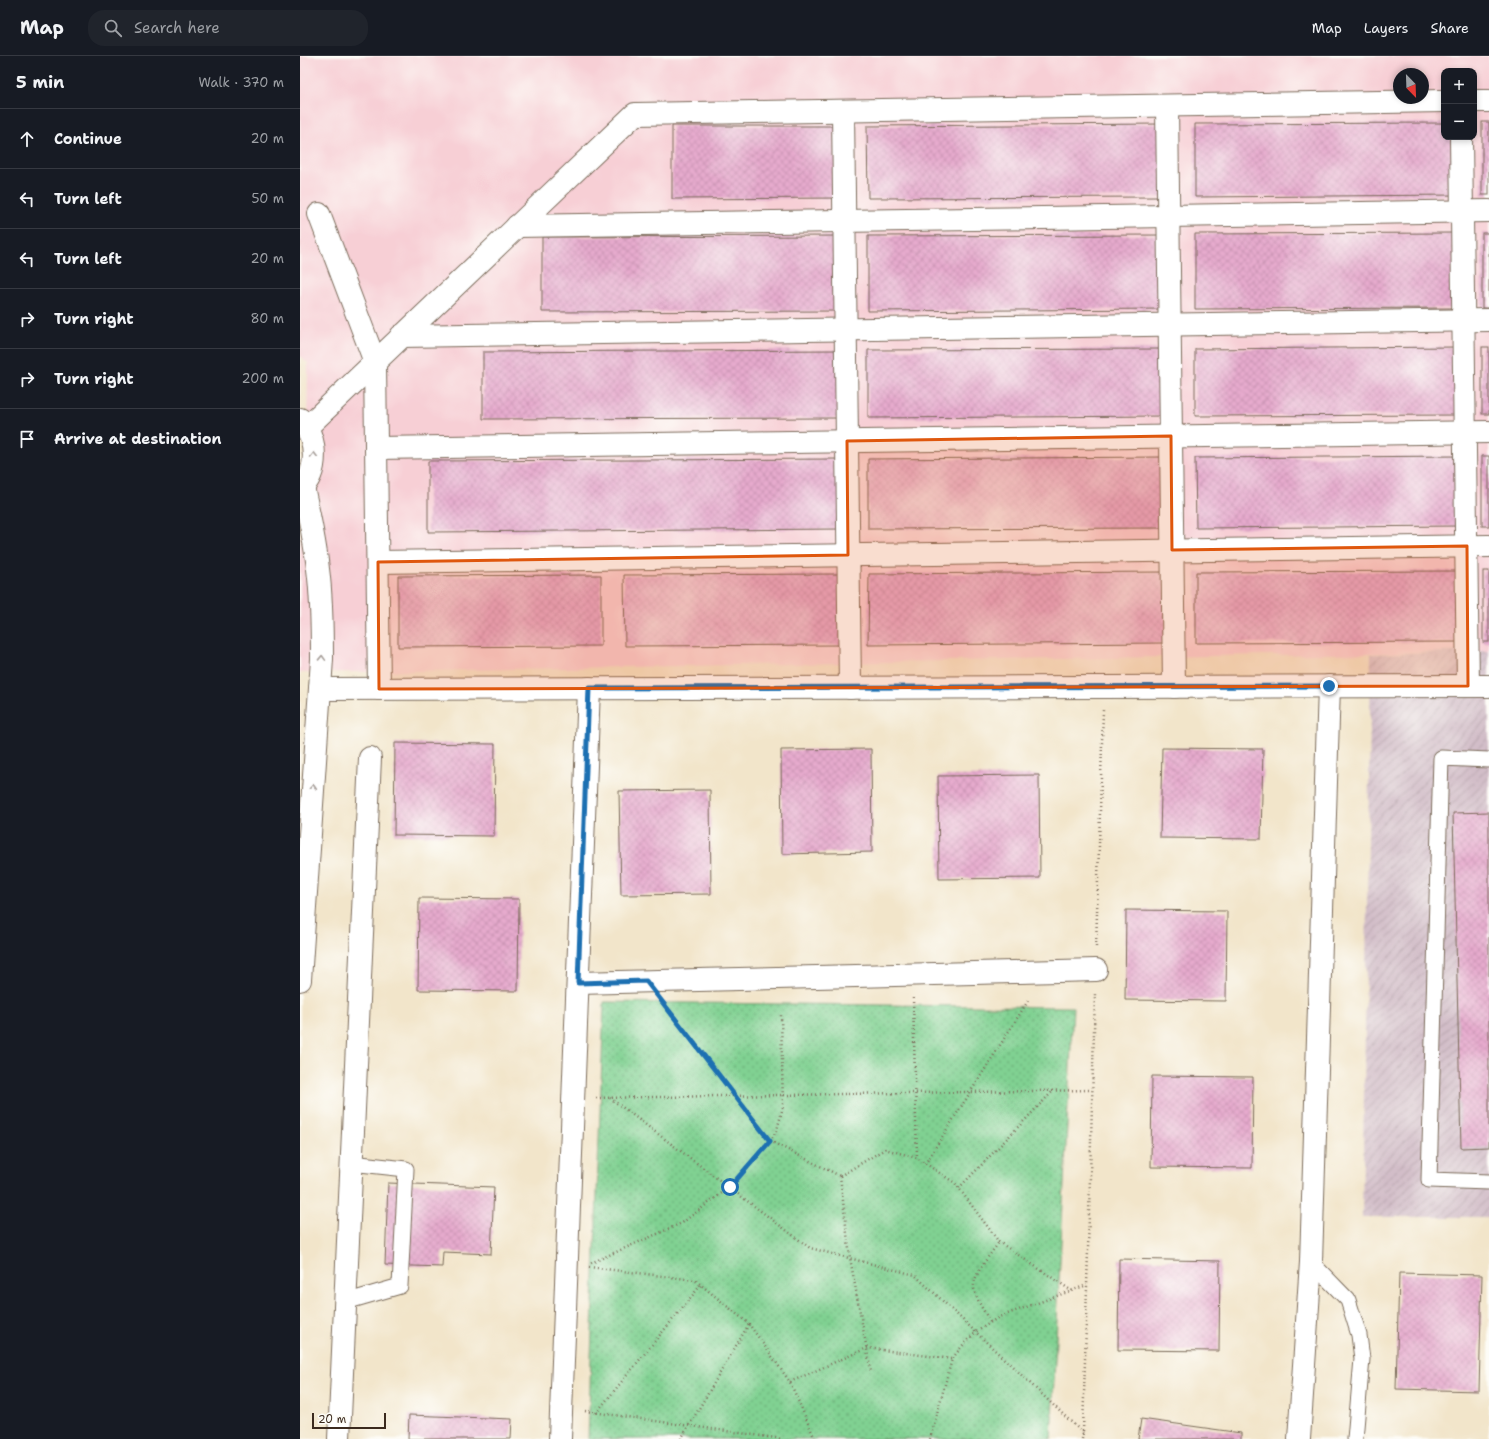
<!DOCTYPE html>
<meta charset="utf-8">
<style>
:root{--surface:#171b24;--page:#20242c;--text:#f1f3f6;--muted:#9ea1a6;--line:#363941}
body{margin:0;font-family:"Shantell Sans",sans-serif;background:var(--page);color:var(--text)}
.controls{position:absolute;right:12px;top:12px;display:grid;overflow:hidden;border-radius:8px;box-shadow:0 2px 6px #0003}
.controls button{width:36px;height:36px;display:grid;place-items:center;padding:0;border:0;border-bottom:1px solid var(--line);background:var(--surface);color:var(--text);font:20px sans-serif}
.compass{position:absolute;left:1093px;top:12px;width:36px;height:36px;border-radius:50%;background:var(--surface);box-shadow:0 2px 6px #0003;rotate:157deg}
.scale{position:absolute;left:12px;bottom:10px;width:74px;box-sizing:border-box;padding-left:4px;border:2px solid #3b2a1e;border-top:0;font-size:11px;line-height:14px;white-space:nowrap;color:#3b2a1e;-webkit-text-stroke:3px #fdfcf7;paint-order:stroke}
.stop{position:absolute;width:12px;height:12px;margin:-9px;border:3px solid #1f6fb2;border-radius:50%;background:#fff}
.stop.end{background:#1f6fb2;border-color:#fff;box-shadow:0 1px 4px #0008}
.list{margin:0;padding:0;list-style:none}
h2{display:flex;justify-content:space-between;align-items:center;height:52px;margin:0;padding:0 16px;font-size:17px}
h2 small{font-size:13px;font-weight:400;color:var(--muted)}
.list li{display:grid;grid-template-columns:26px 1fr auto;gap:12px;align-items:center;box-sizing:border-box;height:60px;padding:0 16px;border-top:1px solid var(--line)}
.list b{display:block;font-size:15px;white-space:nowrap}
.list em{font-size:13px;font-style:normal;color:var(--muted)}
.icon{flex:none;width:22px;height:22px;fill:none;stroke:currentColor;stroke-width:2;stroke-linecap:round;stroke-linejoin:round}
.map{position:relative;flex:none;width:1189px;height:1383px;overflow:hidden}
header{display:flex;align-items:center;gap:24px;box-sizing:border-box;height:56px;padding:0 20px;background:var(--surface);border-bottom:1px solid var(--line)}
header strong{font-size:19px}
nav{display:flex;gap:22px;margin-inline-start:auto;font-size:14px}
.search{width:280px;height:36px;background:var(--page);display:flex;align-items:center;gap:10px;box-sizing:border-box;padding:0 14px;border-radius:16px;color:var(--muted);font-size:15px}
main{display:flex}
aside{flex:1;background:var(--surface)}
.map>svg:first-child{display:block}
.built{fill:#f7cfd5;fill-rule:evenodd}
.industrial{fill:url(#industrial-furrows)}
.grass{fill:url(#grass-dots);stroke:#5e7e58}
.building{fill:url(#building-cross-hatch)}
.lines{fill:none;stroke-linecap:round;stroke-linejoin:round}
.service-casing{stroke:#7b6b5a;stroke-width:17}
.minor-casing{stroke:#7b6b5a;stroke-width:24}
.tertiary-casing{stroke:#7b6b5a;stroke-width:24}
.path{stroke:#7b6b5a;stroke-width:2.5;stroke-dasharray:1 3;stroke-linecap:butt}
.service{stroke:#fff;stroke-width:15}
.minor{stroke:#fff;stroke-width:22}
.tertiary{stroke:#fff;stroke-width:22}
.oneway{stroke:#a79f9a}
.route{stroke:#1f6fb2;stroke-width:5}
.marked{fill:#df570d;fill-opacity:0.2;stroke:#df570d;stroke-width:3;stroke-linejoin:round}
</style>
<header>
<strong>Map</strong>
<div class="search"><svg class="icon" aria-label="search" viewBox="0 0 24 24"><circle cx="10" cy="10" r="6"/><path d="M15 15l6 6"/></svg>Search here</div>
<nav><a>Map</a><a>Layers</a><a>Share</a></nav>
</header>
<main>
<aside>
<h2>5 min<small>Walk · 370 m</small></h2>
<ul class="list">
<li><svg class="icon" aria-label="ahead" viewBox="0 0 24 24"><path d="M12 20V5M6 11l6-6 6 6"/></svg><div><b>Continue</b></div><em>20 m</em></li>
<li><svg class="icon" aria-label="left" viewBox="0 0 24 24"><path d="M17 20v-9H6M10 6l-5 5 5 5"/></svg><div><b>Turn left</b></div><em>50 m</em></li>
<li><svg class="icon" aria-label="left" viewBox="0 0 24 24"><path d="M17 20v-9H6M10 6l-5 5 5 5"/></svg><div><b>Turn left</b></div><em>20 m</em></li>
<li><svg class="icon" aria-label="right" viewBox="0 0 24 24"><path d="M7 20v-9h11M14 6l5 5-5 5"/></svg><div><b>Turn right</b></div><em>80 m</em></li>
<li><svg class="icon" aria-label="right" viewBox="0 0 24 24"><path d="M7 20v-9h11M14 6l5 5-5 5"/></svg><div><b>Turn right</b></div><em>200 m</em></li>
<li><svg class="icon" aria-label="arrive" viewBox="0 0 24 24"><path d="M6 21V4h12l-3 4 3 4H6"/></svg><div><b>Arrive at destination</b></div></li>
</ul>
</aside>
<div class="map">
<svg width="1189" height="1383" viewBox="0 0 1189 1383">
<defs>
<pattern id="industrial-furrows" width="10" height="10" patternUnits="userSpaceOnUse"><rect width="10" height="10" fill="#d2bdc8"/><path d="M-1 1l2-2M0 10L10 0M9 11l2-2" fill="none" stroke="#ac9aa2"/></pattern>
<pattern id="grass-dots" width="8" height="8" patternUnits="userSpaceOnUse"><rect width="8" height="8" fill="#80d192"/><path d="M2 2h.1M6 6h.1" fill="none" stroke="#6aaa77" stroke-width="1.8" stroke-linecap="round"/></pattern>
<pattern id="building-cross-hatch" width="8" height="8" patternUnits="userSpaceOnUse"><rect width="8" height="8" fill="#e6aacd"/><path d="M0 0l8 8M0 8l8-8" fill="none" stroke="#c692b0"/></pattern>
</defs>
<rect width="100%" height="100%" fill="#fdfcf7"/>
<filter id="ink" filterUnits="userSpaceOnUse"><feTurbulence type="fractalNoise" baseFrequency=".025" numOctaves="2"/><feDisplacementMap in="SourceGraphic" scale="8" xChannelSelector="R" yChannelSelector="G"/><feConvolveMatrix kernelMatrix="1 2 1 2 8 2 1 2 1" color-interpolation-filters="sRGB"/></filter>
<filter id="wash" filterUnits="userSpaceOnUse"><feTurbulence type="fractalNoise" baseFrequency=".012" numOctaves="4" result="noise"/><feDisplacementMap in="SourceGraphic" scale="16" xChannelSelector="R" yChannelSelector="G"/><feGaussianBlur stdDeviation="0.9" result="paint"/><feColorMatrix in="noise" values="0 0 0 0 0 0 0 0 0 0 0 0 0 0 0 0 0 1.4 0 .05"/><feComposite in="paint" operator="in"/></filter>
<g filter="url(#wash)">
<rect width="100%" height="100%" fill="#f2e5ca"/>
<path class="built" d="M 0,0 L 1189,0 L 1189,595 L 0,617 L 0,494 L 6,431 L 8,307 L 0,300 ZM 1144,15 L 1174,15 L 1174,81 L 1144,81 ZM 1099,18 L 1123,18 L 1123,42 L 1099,42 Z"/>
<polygon class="industrial" points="1189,595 1189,1161 1062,1161 1071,598"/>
<polygon class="grass" points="304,946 773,951 751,1383 288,1383"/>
<g id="blocks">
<g class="building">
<rect x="1182" y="66" width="7" height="73"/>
<polygon points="1144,67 1144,81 1159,81 1159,139 895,141 895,68"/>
<polygon points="864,68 864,141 568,142 567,70"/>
<polygon points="372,70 541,70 541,142 372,143"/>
<polygon points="1159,177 1159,252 895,253 895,178"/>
<rect x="1182" y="177" width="7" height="75"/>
<polygon points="865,179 865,253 568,255 568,180"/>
<polygon points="541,180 541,255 242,256 242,181"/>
<polygon points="1159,291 1159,359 895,360 895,293"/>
<rect x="1182" y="291" width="7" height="67"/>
<polygon points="865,293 865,360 568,362 568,294"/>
<polygon points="541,294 542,362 183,363 183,296"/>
<polygon points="1160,400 1160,470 896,472 895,402"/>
<rect x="1182" y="400" width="7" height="70"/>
<polygon points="865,401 865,472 568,473 568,403"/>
<polygon points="542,403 542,473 128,476 128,405"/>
<polygon points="1160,515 1160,586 896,587 896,516"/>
<rect x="1183" y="515" width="6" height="71"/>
<polygon points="865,516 866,587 568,589 569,518"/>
<polygon points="542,518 542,589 325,590 324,519"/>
<polygon points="301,519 301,590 98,591 98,520"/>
<polygon points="95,687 195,688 194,780 94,779"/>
<polygon points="862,692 963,693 961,783 860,782"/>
<polygon points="571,693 572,796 482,798 481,694"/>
<polygon points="739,719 740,822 639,823 638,720"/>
<polygon points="410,734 411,838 321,839 319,735"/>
<polygon points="1189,756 1189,1091 1161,1092 1153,757"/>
<polygon points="119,842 219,843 218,935 118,934"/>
<polygon points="826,854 927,855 926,945 825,944"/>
<polygon points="852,1020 953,1021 952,1112 851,1111"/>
<polygon points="88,1127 194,1131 191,1198 143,1196 142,1211 85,1209"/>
<polygon points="819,1203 920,1205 919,1295 818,1294"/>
<polygon points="1099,1217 1182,1219 1179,1335 1096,1333"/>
<polygon points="109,1359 212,1363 211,1383 108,1383"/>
<polygon points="841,1363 941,1377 941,1383 838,1383"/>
</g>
</g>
</g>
<g filter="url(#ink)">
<use href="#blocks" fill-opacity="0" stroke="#7b6b5a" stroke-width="1"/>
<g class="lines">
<defs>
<g id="service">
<polyline points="1189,704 1141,702 1129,1124 1189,1126"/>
<polyline points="1011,1206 1048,1244 1059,1279 1062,1303 1055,1383"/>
<polyline points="45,1246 100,1230 106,1113 51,1107"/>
</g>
<g id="minor">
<polyline points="1174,45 1189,45"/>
<polyline points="867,50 874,631"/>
<polyline points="543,55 550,632"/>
<polyline points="1161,81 1168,630"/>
<polyline points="19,158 75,306 79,633"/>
<polyline points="217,170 1189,155"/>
<polyline points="101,280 1189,264"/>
<polyline points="6,372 335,58 1144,45"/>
<polyline points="76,392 1189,376"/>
<polyline points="78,506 1189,490"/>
<polyline points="20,633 1189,630"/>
<polyline points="278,927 796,914"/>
<polyline points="39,1383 70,702"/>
<polyline points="260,1383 289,632"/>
<polyline points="999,1383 1011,1206 1029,630"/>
</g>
<g id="tertiary">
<path d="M 0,363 C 18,382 19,416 0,434"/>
<path d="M 0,924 L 22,603 C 22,573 22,543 18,513 C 15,485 9,458 3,431"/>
</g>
</defs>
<use href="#service" class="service-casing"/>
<use href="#minor" class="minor-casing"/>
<use href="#tertiary" class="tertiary-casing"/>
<g class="path">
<polyline points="796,891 803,654"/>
<polyline points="613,942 617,1102"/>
<polyline points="365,949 470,1085 540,1120"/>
<polyline points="296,1042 792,1034"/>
<polyline points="310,1042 510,1192 615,1219 783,1377"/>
<polyline points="625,1108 728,945"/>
<polyline points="540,1120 585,1093 617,1102 655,1127 699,1186 772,1235"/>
<polyline points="540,1120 550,1202 571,1316"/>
<polyline points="659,1132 753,1035"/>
<polyline points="291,1207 382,1167 430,1131 470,1085 477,1074 483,1051 481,958"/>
<polyline points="289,1211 395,1224 449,1268 490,1326 515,1383"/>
<path d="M 690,1266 C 685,1256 676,1244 674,1232 C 672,1219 692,1197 699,1186"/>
<polyline points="490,1326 567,1292 652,1303"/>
<polyline points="285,1355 483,1383"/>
<polyline points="296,1357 401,1229"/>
<polyline points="381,1383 449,1268"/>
<polyline points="630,1383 652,1303 663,1289 676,1276 699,1261 787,1229"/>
<polyline points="782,1383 783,1377 795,938"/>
</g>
<use href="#service" class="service"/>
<use href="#minor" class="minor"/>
<use href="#tertiary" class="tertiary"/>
</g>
<defs><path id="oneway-chevron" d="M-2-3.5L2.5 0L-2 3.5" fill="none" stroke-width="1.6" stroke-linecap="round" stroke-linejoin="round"/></defs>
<g class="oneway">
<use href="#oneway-chevron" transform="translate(14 399) rotate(-89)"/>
<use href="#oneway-chevron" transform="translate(22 602) rotate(-88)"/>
<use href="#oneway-chevron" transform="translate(13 731) rotate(-86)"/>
</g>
</g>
<g class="lines" filter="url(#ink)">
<polyline class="route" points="430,1131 470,1085 346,925 278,927 289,632 1029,630"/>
</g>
<path class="marked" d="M 871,380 L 872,494 L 1167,490 L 1168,630 L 79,633 L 78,506 L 548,499 L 547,385 Z"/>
</svg>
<div class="controls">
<button>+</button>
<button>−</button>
</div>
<svg class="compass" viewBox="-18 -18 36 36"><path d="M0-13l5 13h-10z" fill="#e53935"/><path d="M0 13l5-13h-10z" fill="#9ea1a6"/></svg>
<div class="scale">20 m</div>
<div class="stop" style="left:430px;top:1131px"></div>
<div class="stop end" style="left:1029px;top:630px"></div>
</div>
</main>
